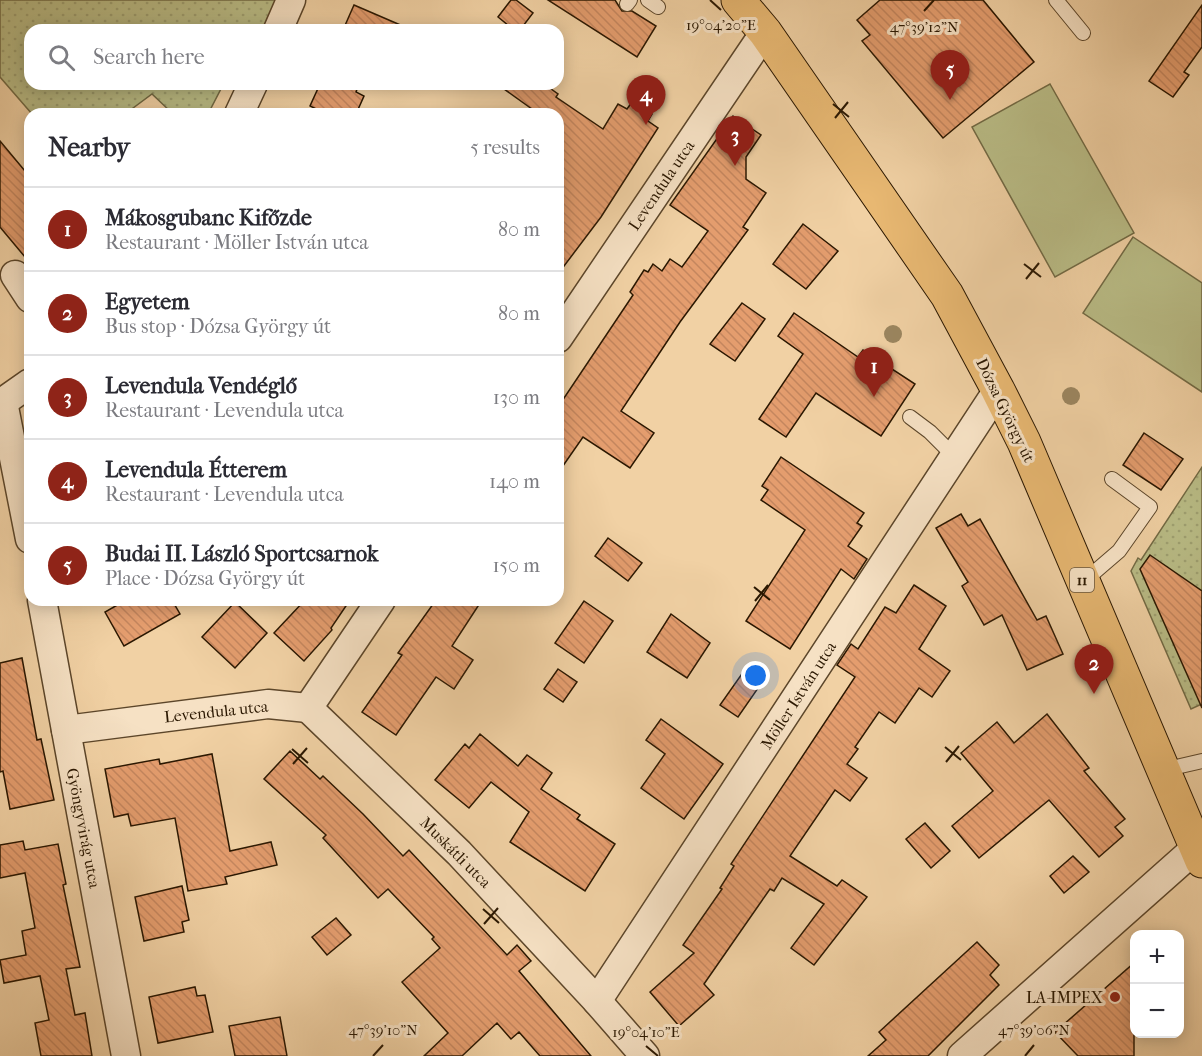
<!DOCTYPE html>
<meta charset="utf-8">
<style>
:root{--surface:#fff;--page:#f7f7f7;--text:#2b2b33;--muted:#7c7c81;--line:#e1e1e2;--accent:#8f2418}
body{margin:0;font-family:"IM FELL French Canon",serif;background:var(--page);color:var(--text)}
.controls{position:absolute;right:18px;bottom:18px;display:grid;overflow:hidden;border-radius:12px;box-shadow:0 3px 15px #0003}
.controls button{width:54px;height:54px;display:grid;place-items:center;padding:0;border:0;border-bottom:2px solid var(--line);background:var(--surface);color:var(--text);font:30px sans-serif}
.you{position:absolute;left:756px;top:676px;width:21px;height:21px;margin:-15px;border:4px solid #fff;border-radius:50%;background:#1a73e8;box-shadow:0 0 0 9px #1a73e833}
.badge{display:grid;place-items:center;width:39px;height:39px;border-radius:50%;background:var(--accent);color:#fff;font-size:20px;font-weight:700}
.pin{position:absolute;translate:-50% -50px;filter:drop-shadow(0 2px 3px #0008)}
.pin::after{content:'';position:absolute;top:32px;width:21px;height:18px;background:inherit;clip-path:polygon(0 0,100% 0,50% 100%)}
.list{margin:0;padding:0;list-style:none}
h2{display:flex;justify-content:space-between;align-items:center;height:78px;margin:0;padding:0 24px;font-size:26px}
h2 small{font-size:20px;font-weight:400;color:var(--muted)}
.list li{display:grid;grid-template-columns:39px 1fr auto;gap:18px;align-items:center;box-sizing:border-box;height:84px;padding:0 24px;border-top:2px solid var(--line)}
.list b{display:block;font-size:22px;white-space:nowrap}
.list p{margin:0;font-size:20px;white-space:nowrap;color:var(--muted)}
.list em{font-size:20px;font-style:normal;color:var(--muted)}
.icon{flex:none;width:33px;height:33px;fill:none;stroke:currentColor;stroke-width:2;stroke-linecap:round;stroke-linejoin:round}
.map{position:relative;flex:none;width:1202px;height:1056px;overflow:hidden}
.search{position:absolute;background:var(--surface);box-shadow:0 3px 15px #0003;left:24px;top:24px;width:540px;height:66px;display:flex;align-items:center;gap:15px;box-sizing:border-box;padding:0 21px;border-radius:18px;color:var(--muted);font-size:22px}
.panel{position:absolute;background:var(--surface);box-shadow:0 3px 15px #0003;left:24px;top:108px;width:540px;height:498px;border-radius:18px}
.map>svg:first-child{display:block}
.grass{fill:url(#grass-dots);stroke:#726a44;stroke-width:1.5}
.garden{fill:#b9bc86;stroke:#726a44;stroke-width:1.5}
.building{fill:url(#building-back-hatch);stroke:#2a1701;stroke-width:1.5}
.lines{fill:none;stroke-linecap:round;stroke-linejoin:round}
.service-casing{stroke:#5c462a;stroke-width:16}
.minor-casing{stroke:#5c462a;stroke-width:31}
.primary-casing{stroke:#2a1701;stroke-width:35}
.service{stroke:#f6e1c4;stroke-width:14}
.minor{stroke:#f6e1c4;stroke-width:28}
.primary{stroke:#e8b872;stroke-width:33}
.tree{fill:#9b8660}
.ticks{fill:none;stroke:#2a1701;stroke-width:2}
.poi-dot{fill:#8f2418;stroke:#f6e1c4;stroke-width:2}
.labels{text-anchor:middle;stroke-width:6;stroke-linejoin:round;paint-order:stroke}
.shield{fill:#f6e1c4;stroke:#67543c;stroke-width:1.5}
.shield-label{font-size:15px;font-weight:bold;fill:#2a1701}
.street-label{font-size:16px;fill:#2a1701;stroke:#f6e1c4}
.poi-label{font-size:16px;fill:#2a1701;stroke:#f6e1c4;text-anchor:end}
.ticks-label{font-size:15px;text-anchor:middle;fill:#2a1701;stroke:#f6e1c4;stroke-width:6;stroke-linejoin:round;paint-order:stroke}
</style>
<div class="map">
<svg width="1202" height="1056" viewBox="0 0 1202 1056">
<defs>
<pattern id="grass-dots" width="8" height="8" patternUnits="userSpaceOnUse" patternTransform="scale(1.5)"><rect width="8" height="8" fill="#b9bc86"/><path d="M2 2h.1M6 6h.1" fill="none" stroke="#9fa172" stroke-width="1.8" stroke-linecap="round"/></pattern>
<pattern id="building-back-hatch" width="6" height="6" patternUnits="userSpaceOnUse" patternTransform="scale(1.5)"><rect width="6" height="6" fill="#e49d6e"/><path d="M-1 5l2 2M0 0l6 6M5-1l2 2" fill="none" stroke="#c4865e"/></pattern>
</defs>
<rect width="100%" height="100%" fill="#f1d1a4"/>
<filter id="stains"><feTurbulence type="fractalNoise" baseFrequency=".00333" numOctaves="4"/><feColorMatrix values="0 0 0 0 .2 0 0 0 0 .09 0 0 0 0 .02 0 0 0 .5 -.17"/></filter>
<radialGradient id="worn" r=".72"><stop offset=".6" stop-color="#630" stop-opacity="0"/><stop offset="1" stop-color="#630" stop-opacity=".3"/></radialGradient>
<g class="grass">
<polygon points="0,0 276,0 263,30 30,30 30,84 240,84 237,90 223,85 208,114 173,114 152,94 125,114 32,114 0,77"/>
<polygon points="1202,467 1202,704 1191,709 1131,571 1138,558 1141,560"/>
</g>
<g class="garden">
<polygon points="1050,84 1134,233 1055,277 972,127"/>
<polygon points="1133,237 1202,283 1202,392 1083,313"/>
</g>
<g class="building">
<polygon points="511,0 516,0 533,13 520,30 514,30 498,17"/>
<polygon points="548,0 615,0 622,11 632,11 656,26 637,57"/>
<polygon points="880,0 983,0 1034,62 943,138 862,41 870,35 857,20"/>
<polygon points="354,5 412,30 343,30"/>
<polygon points="1202,5 1202,47 1184,72 1189,75 1173,97 1149,81"/>
<polygon points="320,84 359,84 356,92 364,96 356,114 326,114 310,106"/>
<polygon points="497,84 544,84 558,94 556,97 603,129 618,104 627,109 632,102 652,114 648,121 658,128 601,217 558,274 558,114 539,114"/>
<polygon points="733,116 761,135 746,157 746,179 766,193 743,227 748,230 680,322 621,411 654,433 630,468 583,437 558,473 558,407 633,295 630,292 644,270 648,272 653,264 662,271 670,259 682,267 708,231 670,205"/>
<polygon points="0,141 30,177 30,263 0,227"/>
<polygon points="803,224 838,251 806,289 773,264"/>
<polygon points="742,303 765,319 735,361 710,344"/>
<polygon points="794,313 858,357 863,350 915,384 881,436 816,393 786,437 759,419 803,354 778,336"/>
<polygon points="1144,433 1183,459 1161,490 1123,465"/>
<polygon points="781,457 864,513 857,523 862,526 848,546 867,559 854,579 841,569 790,649 746,621 805,530 761,500 768,490 762,486"/>
<polygon points="961,514 968,526 980,519 1037,620 1046,616 1063,654 1027,670 1002,615 984,625 962,586 968,582 936,528"/>
<polygon points="608,538 642,563 628,581 595,556"/>
<polygon points="1150,555 1202,591 1202,708 1140,569"/>
<polygon points="914,585 946,606 919,649 950,671 932,697 919,688 895,723 879,712 855,747 858,749 847,764 867,778 850,801 835,790 790,856 837,886 842,880 867,897 814,965 791,948 824,904 782,878 774,891 770,889 704,984 714,995 679,1026 650,992 694,953 683,945 722,889 720,888 734,866 731,864 855,677 837,665 851,644 858,649 885,607 896,613"/>
<polygon points="126,600 172,600 180,614 124,646 105,612"/>
<polygon points="305,600 350,600 331,628 332,630 304,661 274,633"/>
<polygon points="436,600 482,600 452,646 473,660 454,689 436,677 396,735 362,712 402,655 398,653"/>
<polygon points="584,601 613,621 584,663 555,643"/>
<polygon points="235,602 267,633 235,668 202,637"/>
<polygon points="671,614 710,643 687,678 647,652"/>
<polygon points="22,658 37,740 41,739 54,800 10,809 3,771 0,772 0,663"/>
<polygon points="746,668 763,681 738,717 720,705"/>
<polygon points="558,669 577,682 563,702 544,689"/>
<polygon points="1047,714 1089,768 1084,771 1125,819 1115,827 1123,836 1099,857 1049,800 979,858 952,826 993,791 961,753 997,722 1014,743"/>
<polygon points="661,719 723,764 684,819 641,788 665,754 646,740"/>
<polygon points="480,734 518,766 527,755 552,773 541,789 580,815 577,819 615,844 585,891 510,842 529,812 491,782 469,808 435,780 465,744 469,748"/>
<polygon points="290,751 320,779 323,776 363,814 403,856 409,850 507,955 517,945 531,961 519,971 591,1056 540,1056 519,1032 511,1039 497,1023 462,1056 424,1056 448,1033 402,982 440,948 432,939 434,937 388,889 378,898 323,838 326,835 264,779"/>
<polygon points="212,754 230,851 271,842 277,865 225,877 227,884 188,891 175,818 131,826 128,814 114,817 105,769 159,759 160,764"/>
<polygon points="925,823 950,851 931,868 906,839"/>
<polygon points="23,841 25,850 58,844 66,884 63,885 80,967 66,969 75,1015 85,1013 92,1056 41,1056 35,1023 49,1020 40,976 4,983 0,960 26,955 22,931 35,928 25,873 0,878 0,845"/>
<polygon points="1073,856 1089,872 1064,893 1050,876"/>
<polygon points="182,886 189,920 182,922 184,932 144,941 135,897"/>
<polygon points="336,918 351,935 327,955 312,937"/>
<polygon points="977,942 999,965 990,975 999,985 928,1056 868,1056 886,1040 879,1032"/>
<polygon points="1134,963 1134,1056 1078,1056 1055,1032"/>
<polygon points="195,987 197,996 205,995 213,1032 158,1043 149,997"/>
<polygon points="280,1017 287,1056 235,1056 229,1026"/>
</g>
<g class="lines">
<defs>
<g id="service">
<polyline points="648,0 658,7"/>
<polyline points="1056,0 1083,33"/>
<polyline points="627,4 630,0"/>
<polyline points="910,417 930,432 954,456"/>
<polyline points="1083,582 1119,551 1150,507 1112,479"/>
<polyline points="1163,770 1202,761"/>
</g>
<g id="minor">
<polyline points="278,30 291,0"/>
<polyline points="239,114 253,84"/>
<polyline points="15,275 30,298"/>
<polyline points="558,338 765,32"/>
<polyline points="3,402 30,539"/>
<polyline points="0,404 30,383"/>
<polyline points="42,600 126,1056"/>
<polyline points="308,708 459,853 597,1001 645,1056"/>
<polyline points="66,730 268,704 308,708 381,600"/>
<polyline points="597,1001 998,390"/>
<polyline points="962,1056 1196,848"/>
</g>
<polyline id="primary" points="738,0 765,32 947,295 998,390 1024,442 1202,861"/>
</defs>
<use href="#service" class="service-casing"/>
<use href="#minor" class="minor-casing"/>
<use href="#primary" class="primary-casing"/>
<use href="#service" class="service"/>
<use href="#minor" class="minor"/>
<use href="#primary" class="primary"/>
</g>
<g class="tree">
<circle cx="893" cy="334" r="9"/>
<circle cx="1071" cy="396" r="9"/>
</g>
<path class="ticks" d="M 710,0 L 721,10M 924,11 L 934,0M 833,104 L 849,117M 835,118 L 848,102M 1024,264 L 1041,277M 1026,279 L 1039,263M 754,587 L 770,600M 755,601 L 768,585M 945,747 L 961,760M 292,749 L 308,763M 946,762 L 959,746M 293,764 L 307,748M 483,909 L 499,923M 484,924 L 498,908M 646,1046 L 658,1056M 373,1056 L 383,1045M 1025,1056 L 1034,1045"/>
<circle class="poi-dot" cx="1115" cy="997" r="6"/>
<g class="labels">
<rect class="shield" x="1070" y="568" width="24" height="24" rx="4.5"/>
<g class="shield-label">
<text x="1082" y="585">11</text>
</g>
<g class="street-label">
<text transform="translate(661 185) rotate(-56)" y="6">Levendula utca</text>
<text transform="translate(1006 410) rotate(64)" y="6">Dózsa György út</text>
<text transform="translate(798 695) rotate(-57)" y="6">Möller István utca</text>
<text transform="translate(216 711) rotate(-6)" y="6">Levendula utca</text>
<text transform="translate(84 828) rotate(79)" y="6">Gyöngyvirág utca</text>
<text transform="translate(456 852) rotate(45)" y="6">Muskátli utca</text>
</g>
<g class="poi-label">
<text x="1103" y="1003">LA-IMPEX</text>
</g>
</g>
<g class="ticks-label">
<text x="721" y="30">19°04'20"E</text>
<text x="924" y="32">47°39'12"N</text>
<text x="383" y="1035">47°39'10"N</text>
<text x="1034" y="1035">47°39'06"N</text>
<text x="646" y="1037">19°04'10"E</text>
</g>
<rect width="100%" height="100%" filter="url(#stains)"/>
<rect width="100%" height="100%" fill="url(#worn)"/>
</svg>
<div class="controls">
<button>+</button>
<button>−</button>
</div>
<div class="you"></div>
<div class="pin badge" style="left:874px;top:397px">1</div>
<div class="pin badge" style="left:1094px;top:694px">2</div>
<div class="pin badge" style="left:735px;top:166px">3</div>
<div class="pin badge" style="left:646px;top:125px">4</div>
<div class="pin badge" style="left:950px;top:100px">5</div>
<div class="search"><svg class="icon" aria-label="search" viewBox="0 0 24 24"><circle cx="10" cy="10" r="6"/><path d="M15 15l6 6"/></svg>Search here</div>
<section class="panel">
<h2>Nearby<small>5 results</small></h2>
<ul class="list">
<li><span class="badge">1</span><div><b>Mákosgubanc Kifőzde</b><p>Restaurant · Möller István utca</p></div><em>80 m</em></li>
<li><span class="badge">2</span><div><b>Egyetem</b><p>Bus stop · Dózsa György út</p></div><em>80 m</em></li>
<li><span class="badge">3</span><div><b>Levendula Vendéglő</b><p>Restaurant · Levendula utca</p></div><em>130 m</em></li>
<li><span class="badge">4</span><div><b>Levendula Étterem</b><p>Restaurant · Levendula utca</p></div><em>140 m</em></li>
<li><span class="badge">5</span><div><b>Budai II. László Sportcsarnok</b><p>Place · Dózsa György út</p></div><em>150 m</em></li>
</ul>
</section>
</div>
